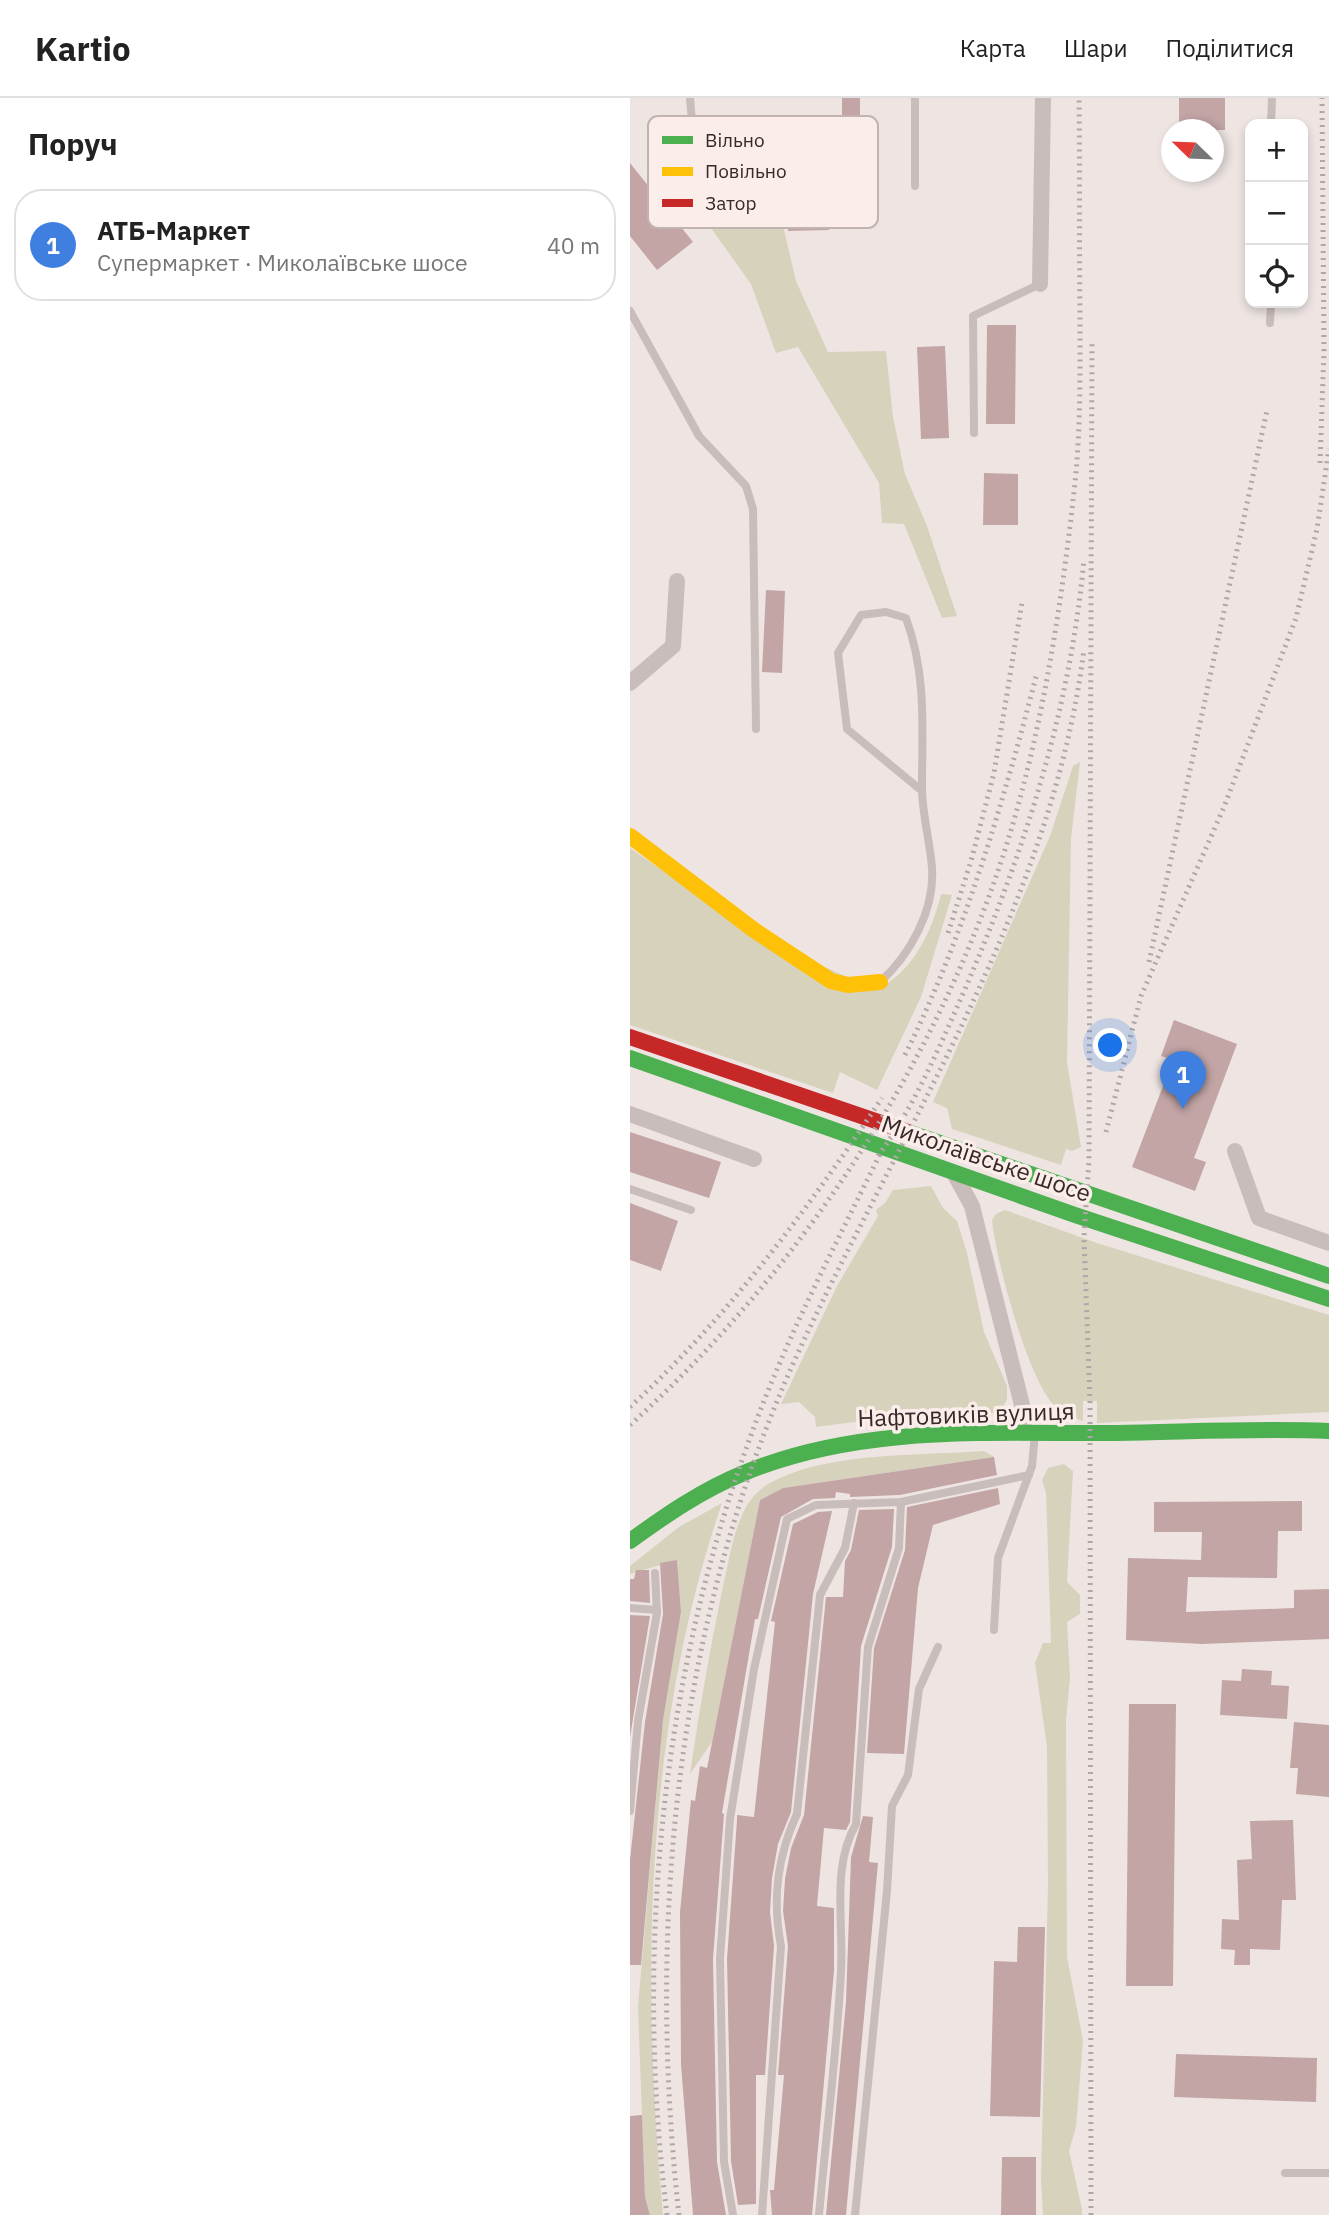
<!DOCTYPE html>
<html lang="uk">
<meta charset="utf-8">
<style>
:root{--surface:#fff;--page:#f6f6f6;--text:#222;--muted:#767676;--line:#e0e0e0;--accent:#111827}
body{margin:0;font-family:"IBM Plex Sans",sans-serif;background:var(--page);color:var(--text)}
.controls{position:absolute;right:21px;top:21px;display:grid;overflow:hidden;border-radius:14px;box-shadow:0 4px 10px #0003}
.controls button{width:63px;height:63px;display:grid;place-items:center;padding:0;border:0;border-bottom:2px solid var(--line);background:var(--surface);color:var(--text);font:35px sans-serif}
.compass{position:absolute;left:531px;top:21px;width:63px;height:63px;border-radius:50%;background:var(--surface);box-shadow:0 4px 10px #0003;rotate:293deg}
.you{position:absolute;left:481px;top:948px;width:24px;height:24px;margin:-18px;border:5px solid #fff;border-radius:50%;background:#1a73e8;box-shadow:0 0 0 10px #1a73e833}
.badge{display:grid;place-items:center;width:46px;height:46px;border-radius:50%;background:var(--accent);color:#fff;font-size:23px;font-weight:700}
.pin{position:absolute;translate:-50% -58px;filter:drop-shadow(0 2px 4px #0008)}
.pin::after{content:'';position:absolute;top:37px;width:24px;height:21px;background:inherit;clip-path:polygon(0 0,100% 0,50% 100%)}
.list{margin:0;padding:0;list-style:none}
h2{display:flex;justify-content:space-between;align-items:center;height:91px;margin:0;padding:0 28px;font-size:30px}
h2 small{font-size:23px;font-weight:400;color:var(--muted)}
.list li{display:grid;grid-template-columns:46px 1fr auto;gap:21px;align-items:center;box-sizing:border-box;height:112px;margin:0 14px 14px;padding:0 14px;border:2px solid var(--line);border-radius:28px}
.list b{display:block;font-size:26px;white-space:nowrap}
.list p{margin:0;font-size:23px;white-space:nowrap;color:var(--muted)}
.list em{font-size:23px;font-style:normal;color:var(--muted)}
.icon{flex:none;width:38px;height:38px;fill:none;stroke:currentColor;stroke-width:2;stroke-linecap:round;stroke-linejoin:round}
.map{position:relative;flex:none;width:699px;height:2117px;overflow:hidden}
header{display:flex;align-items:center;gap:42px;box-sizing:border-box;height:98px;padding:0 35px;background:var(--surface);border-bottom:2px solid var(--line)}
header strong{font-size:33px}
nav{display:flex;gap:38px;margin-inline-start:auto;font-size:24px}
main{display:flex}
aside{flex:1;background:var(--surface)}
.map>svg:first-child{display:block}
.green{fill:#d6d2bc}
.building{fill:#c3a5a6}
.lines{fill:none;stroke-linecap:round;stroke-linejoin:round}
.lane{stroke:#c8bdbb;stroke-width:8}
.street{stroke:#c8bdbb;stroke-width:16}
.fast{stroke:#4caf50;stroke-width:16}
.slow{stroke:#ffc107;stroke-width:16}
.jam{stroke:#c62828;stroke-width:16}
.rail{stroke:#afa6a6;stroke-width:5;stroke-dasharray:2 5;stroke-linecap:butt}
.labels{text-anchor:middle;stroke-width:7;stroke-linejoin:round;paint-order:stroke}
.street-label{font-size:24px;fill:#392929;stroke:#fbeeea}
.key{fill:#fbeeea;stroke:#c1b3b0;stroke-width:2}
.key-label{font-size:19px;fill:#392929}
</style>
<header>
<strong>Kartio</strong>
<nav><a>Карта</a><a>Шари</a><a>Поділитися</a></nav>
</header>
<main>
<aside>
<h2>Поруч<small></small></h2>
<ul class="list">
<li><span class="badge" style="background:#3f7fe0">1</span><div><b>АТБ-Маркет</b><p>Супермаркет · Миколаївське шосе</p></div><em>40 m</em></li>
</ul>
</aside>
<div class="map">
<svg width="699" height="2117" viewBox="0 0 699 2117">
<rect width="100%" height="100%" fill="#eee5e3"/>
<g class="green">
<polygon points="145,94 166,183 198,254 256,253 263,319 275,376 297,428 327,518 312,520 274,426 252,425 249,385 168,249 146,255 121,186 76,123 81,103"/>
<polygon points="450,664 441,741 437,964 451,1049 442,1053 436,1051 431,1067 322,1031 317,1010 303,1004 420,738 443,668"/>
<path d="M 0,750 L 126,838 L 246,892 C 283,874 302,834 311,796 L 322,797 L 291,899 L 247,992 L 210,974 L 203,995 L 0,927 Z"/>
<polygon points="301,1088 313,1110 327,1123 337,1155 354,1234 377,1288 377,1301 370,1315 293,1315 186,1329 185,1319 169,1304 151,1306 207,1188 248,1118 246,1112 255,1105 263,1092"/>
<path d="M 375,1112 L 467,1145 L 699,1217 L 699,1314 L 467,1325 L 467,1303 L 453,1303 L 453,1323 C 443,1320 431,1315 424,1307 C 397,1279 366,1162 362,1122 L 366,1116 Z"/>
<path d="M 354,1353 L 364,1359 L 153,1390 L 130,1402 L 82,1644 L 60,1676 C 69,1613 80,1550 93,1488 C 99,1464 103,1433 115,1411 C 121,1400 129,1391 140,1385 C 197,1353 290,1358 354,1353 Z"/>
<polygon points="434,1366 443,1373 437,1484 450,1497 450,1516 437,1524 440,1580 436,1622 437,1859 453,1942 446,2029 439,2053 452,2111 452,2117 413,2117 411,2082 418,1787 417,1649 405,1565 413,1545 421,1545 416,1395 412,1382 418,1370"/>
<path d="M 92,1405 C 14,1632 11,1881 33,2117 L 20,2117 L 15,2099 L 8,1909 L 33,1622 L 51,1514 L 47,1462 L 0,1476 L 0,1468 L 49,1429 Z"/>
</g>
<g class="building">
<rect x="212" y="0" width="18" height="32"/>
<rect x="549" y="0" width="46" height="32"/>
<polygon points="197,63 199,132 158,133 156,65"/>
<polygon points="0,65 63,144 27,172 0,138"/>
<polygon points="357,227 386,227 385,326 356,326"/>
<polygon points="315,248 319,340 291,341 287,249"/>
<polygon points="354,375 388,376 388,427 353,427"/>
<polygon points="136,492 155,493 152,575 132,574"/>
<polygon points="544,922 607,946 564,1060 576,1064 565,1093 502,1069 543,962 531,958"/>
<polygon points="0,1034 91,1064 79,1100 0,1074"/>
<polygon points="0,1105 48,1123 31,1173 0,1162"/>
<polygon points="364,1359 367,1377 270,1397 220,1399 220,1396 206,1394 205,1400 183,1401 151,1419 128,1521 125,1521 92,1715 94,1716 83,1861 87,2064 96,2117 63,2117 51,1967 50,1814 61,1702 65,1703 70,1668 77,1670 130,1402 153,1390"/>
<polygon points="368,1390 370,1406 303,1427 288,1490 274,1656 237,1655 244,1550 275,1452 277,1409"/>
<polygon points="672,1403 672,1433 648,1433 647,1480 558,1479 556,1514 664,1510 664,1492 699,1491 699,1541 572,1546 496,1542 498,1460 571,1462 572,1434 524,1434 524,1404"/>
<polygon points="264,1411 262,1449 231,1548 220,1724 216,1732 194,1730 187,1808 204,1810 204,1873 182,2117 142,2117 140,2092 144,2092 154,1977 148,1977 158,1848 153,1813 155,1781 161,1750 174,1717 196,1499 213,1499 215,1463 221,1452 229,1412"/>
<polygon points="202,1413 183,1496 161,1714 148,1746 142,1780 140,1814 144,1848 135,1977 126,1977 126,2106 108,2107 101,2063 97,1861 107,1722 107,1717 124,1719 145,1524 141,1523 163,1426 188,1414"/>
<polygon points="47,1462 51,1514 33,1622 11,1867 0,1867 0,1762 15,1624 33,1516 30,1465"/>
<polygon points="6,1472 19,1472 20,1505 0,1503 0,1481 4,1481"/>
<polygon points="0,1517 20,1518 0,1639"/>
<polygon points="612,1571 642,1573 641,1587 659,1588 657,1621 590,1617 592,1582 611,1583"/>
<polygon points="499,1606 546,1606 543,1888 496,1888"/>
<polygon points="664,1624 699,1627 699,1699 666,1696 668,1670 660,1670"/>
<polygon points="233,1718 243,1719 239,1764 248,1765 216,2117 196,2117 216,1904 221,1759"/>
<polygon points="663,1722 666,1802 652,1802 650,1852 620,1851 620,1867 604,1867 605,1852 591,1851 592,1821 609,1822 607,1762 622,1761 620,1723"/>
<polygon points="388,1829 415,1829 410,2019 360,2018 364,1863 387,1864"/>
<polygon points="546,1956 687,1960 686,2004 544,1999"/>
<polygon points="12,2017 15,2099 20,2117 0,2117 0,2018"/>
<polygon points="372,2059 406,2059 406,2117 371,2117"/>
</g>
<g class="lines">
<g class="lane">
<polyline points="60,0 62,24"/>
<polyline points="641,26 642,0"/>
<polyline points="285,88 285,0"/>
<polyline points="0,213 69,338 116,388 123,411 126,631"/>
<polyline points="640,225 641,205"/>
<polyline points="344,335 343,218 410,186"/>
<path d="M 250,884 C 280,857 305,812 302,770 C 300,743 292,716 292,690 C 292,629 297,578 276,520 L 256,514 L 231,517 L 208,555 L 217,631 L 292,693"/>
<polyline points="0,1091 61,1112"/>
<polyline points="0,1510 27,1512"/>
<polyline points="364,1532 368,1460 402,1368 405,1335"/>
<polyline points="0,1713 8,1623 27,1515 25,1475"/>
<polyline points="655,2075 699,2075"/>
<polyline points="103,2117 94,2064 90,1861 100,1721 124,1571 157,1421 186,1407 271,1404 399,1377"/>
<path d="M 132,2117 L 151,1848 C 142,1801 147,1759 167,1716 L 190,1497 L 215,1450 L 224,1405"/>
<path d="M 189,2117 C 196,2036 207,1954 211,1873 C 214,1825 201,1769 226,1726 L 238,1549 L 269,1450 L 271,1404"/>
<polyline points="225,2117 257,1793 262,1708 278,1677 289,1591 308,1549"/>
</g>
<g class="street">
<polyline points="410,186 413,0"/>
<polyline points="0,585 43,548 47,483"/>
<polyline points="0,1016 124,1061"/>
<polyline points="605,1053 629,1120 699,1145"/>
<polyline points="324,1075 342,1108 394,1315 393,1335"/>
</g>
<g class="fast">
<polyline points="0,960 445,1117 699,1201"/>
<polyline points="278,1034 699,1178"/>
<path d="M 0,1443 C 36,1417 72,1392 114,1375 C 232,1326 362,1336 486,1335 C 557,1334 628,1330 699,1333"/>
</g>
<polyline class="slow" points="0,738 124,832 201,883 218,887 250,884"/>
<polyline class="jam" points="0,939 278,1034"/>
<g class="rail">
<polyline points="690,365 694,253 692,0"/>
<polyline points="318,835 341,763 364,675 392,504"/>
<polyline points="519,864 637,312"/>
<path d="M 275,957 C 335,836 373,705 407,575"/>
<polyline points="476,1034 511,898 594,709 666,520 687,431 699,351"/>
<path d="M 248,1058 C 283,1011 308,952 332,898 C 393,757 440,615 454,461"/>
<path d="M 0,1309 C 99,1218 178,1111 252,1000"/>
<path d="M 0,1327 C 183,1162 332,928 393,689 C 418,593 433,492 444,394 C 451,334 450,273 450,212 C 449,141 450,71 449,0"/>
<path d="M 37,2117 C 3,1843 33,1555 136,1298 C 170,1213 212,1134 252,1052"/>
<path d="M 49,2117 C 16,1822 46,1515 173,1244 C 278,1020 423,801 454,551"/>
<polyline points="461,2117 460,1303 454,1140 459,1062 462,243"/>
</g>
</g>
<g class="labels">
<g class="street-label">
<text transform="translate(356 1061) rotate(19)" y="8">Миколаївське шосе</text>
<text transform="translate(336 1317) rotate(-2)" y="8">Нафтовиків вулиця</text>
</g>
</g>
<rect x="18" y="18" width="230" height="112" rx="10" class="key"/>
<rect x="32" y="38" width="31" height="8" fill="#4caf50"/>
<rect x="32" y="69" width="31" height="9" fill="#ffc107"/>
<rect x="32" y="101" width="31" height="8" fill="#c62828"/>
<g class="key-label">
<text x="75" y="49">Вільно</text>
<text x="75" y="80">Повільно</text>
<text x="75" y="112">Затор</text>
</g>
</svg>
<div class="controls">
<button>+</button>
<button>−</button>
<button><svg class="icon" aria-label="locate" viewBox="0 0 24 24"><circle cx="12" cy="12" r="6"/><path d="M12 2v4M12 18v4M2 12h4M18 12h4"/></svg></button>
</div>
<svg class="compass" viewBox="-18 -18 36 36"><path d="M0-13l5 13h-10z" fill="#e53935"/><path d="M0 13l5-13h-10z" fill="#767676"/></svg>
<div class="you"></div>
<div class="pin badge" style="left:553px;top:1011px;background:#3f7fe0">1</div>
</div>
</main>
